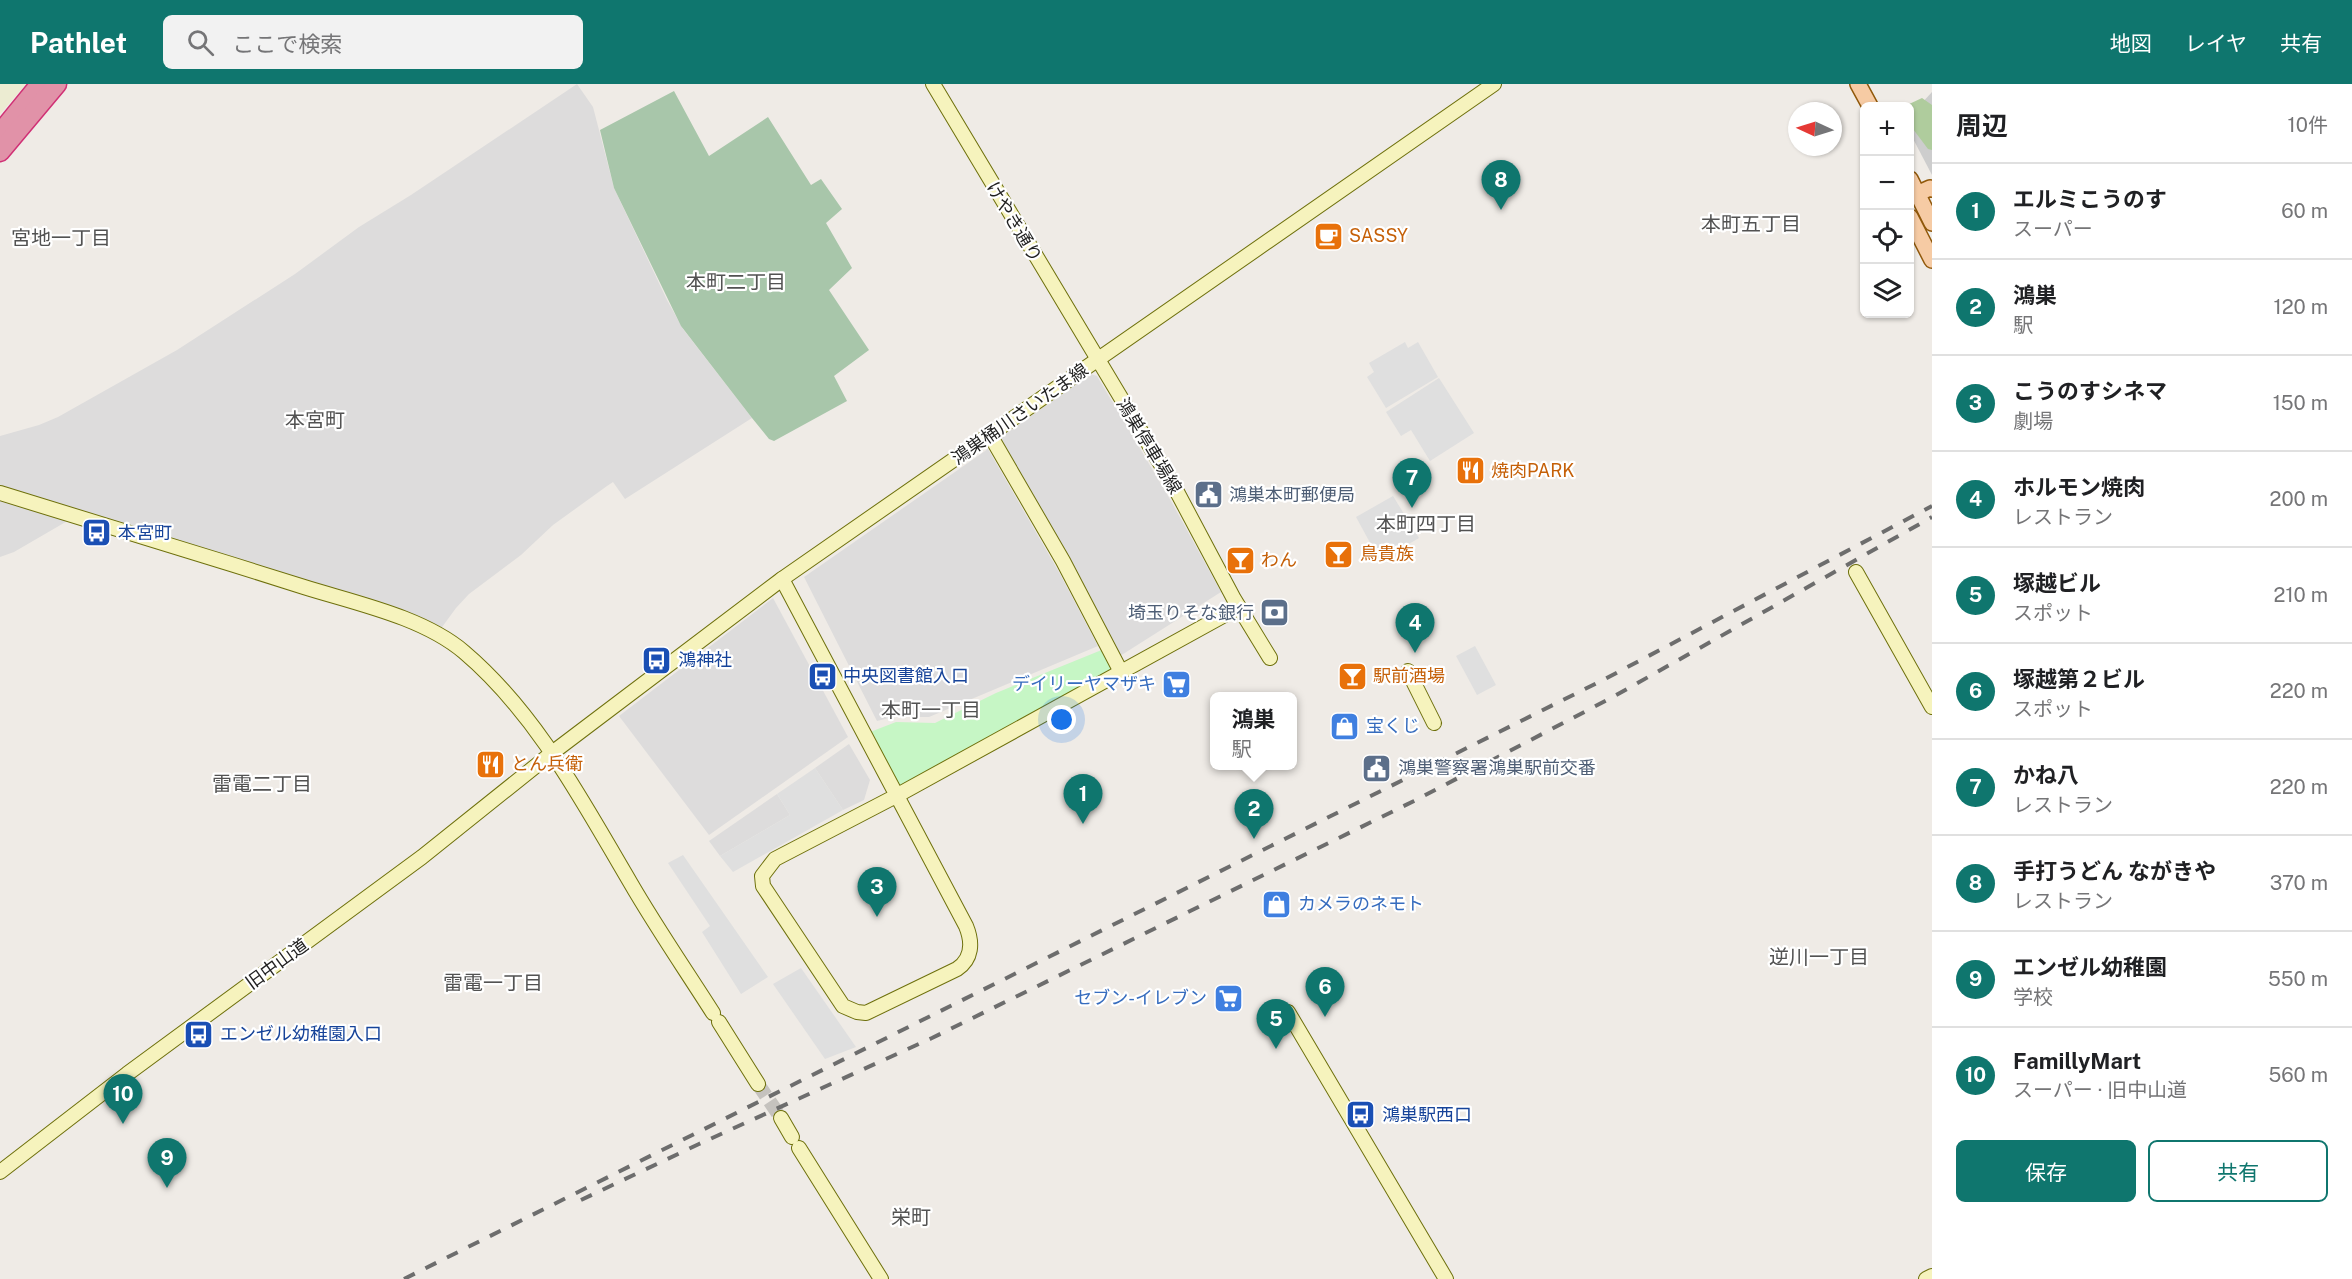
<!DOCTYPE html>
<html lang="ja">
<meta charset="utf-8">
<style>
:root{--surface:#fff;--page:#f2f2f2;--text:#202124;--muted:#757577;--line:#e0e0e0;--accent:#0f766e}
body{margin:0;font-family:"Public Sans","Noto Sans JP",sans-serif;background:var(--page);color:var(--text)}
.controls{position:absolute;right:18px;top:18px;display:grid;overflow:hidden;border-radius:9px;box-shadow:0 2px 4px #0004}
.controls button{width:54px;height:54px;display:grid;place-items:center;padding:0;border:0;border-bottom:2px solid var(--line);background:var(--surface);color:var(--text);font:30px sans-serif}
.compass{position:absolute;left:1788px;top:18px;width:54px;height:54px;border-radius:50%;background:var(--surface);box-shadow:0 2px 4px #0004;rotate:274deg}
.you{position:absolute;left:1062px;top:636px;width:21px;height:21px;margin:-15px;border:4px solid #fff;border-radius:50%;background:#1a73e8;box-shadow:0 0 0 9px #1a73e833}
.badge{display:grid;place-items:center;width:39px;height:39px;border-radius:50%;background:var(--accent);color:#fff;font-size:20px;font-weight:700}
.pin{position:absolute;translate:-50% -50px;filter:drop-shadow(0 2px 3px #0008)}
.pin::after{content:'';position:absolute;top:32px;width:21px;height:18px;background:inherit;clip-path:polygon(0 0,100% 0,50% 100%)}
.popup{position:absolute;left:1210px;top:608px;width:87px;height:78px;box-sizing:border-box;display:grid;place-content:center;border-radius:9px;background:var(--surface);filter:drop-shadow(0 2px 4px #0005);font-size:20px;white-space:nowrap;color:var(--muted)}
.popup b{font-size:22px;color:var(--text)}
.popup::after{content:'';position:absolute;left:50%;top:100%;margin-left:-12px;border:12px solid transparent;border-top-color:var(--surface)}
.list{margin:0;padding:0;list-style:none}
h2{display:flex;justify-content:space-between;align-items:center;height:78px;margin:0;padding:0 24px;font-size:26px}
h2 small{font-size:20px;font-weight:400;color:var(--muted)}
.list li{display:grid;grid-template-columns:39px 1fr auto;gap:18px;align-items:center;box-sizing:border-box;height:96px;padding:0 24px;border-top:2px solid var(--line)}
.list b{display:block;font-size:22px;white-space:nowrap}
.list p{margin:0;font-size:20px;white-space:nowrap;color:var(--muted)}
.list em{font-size:20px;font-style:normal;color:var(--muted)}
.actions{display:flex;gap:12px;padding:18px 24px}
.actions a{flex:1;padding:14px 0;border:2px solid var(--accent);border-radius:9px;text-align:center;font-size:21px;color:var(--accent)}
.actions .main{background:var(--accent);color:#fff}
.icon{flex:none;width:33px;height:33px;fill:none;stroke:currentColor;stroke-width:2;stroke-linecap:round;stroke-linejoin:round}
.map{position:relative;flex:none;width:1932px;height:1195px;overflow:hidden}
header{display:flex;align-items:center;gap:36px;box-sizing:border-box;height:84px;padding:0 30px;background:var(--accent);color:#fff}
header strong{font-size:28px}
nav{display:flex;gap:33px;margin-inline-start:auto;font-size:21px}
.search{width:420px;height:54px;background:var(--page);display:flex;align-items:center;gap:15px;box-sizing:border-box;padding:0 21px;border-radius:9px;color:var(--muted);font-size:22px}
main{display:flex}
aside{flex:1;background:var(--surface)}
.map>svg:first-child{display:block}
.residential{fill:#dddcdc}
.religious{fill:#cdcdcd}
.farmland{fill:#ececd2}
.forest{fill:#afcc9d}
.cemetery{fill:#a8c6aa}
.park{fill:#c6f6c5}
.parking{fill:#dfdfdf}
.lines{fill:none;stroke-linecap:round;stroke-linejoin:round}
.secondary-tunnel{stroke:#c5c2be;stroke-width:14;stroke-dasharray:14 7;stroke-linecap:butt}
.secondary-casing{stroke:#6e700c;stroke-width:16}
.primary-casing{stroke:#90580a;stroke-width:18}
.highway-casing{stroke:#d03075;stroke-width:21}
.secondary{stroke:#f6f3bd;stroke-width:14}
.primary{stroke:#f6cba4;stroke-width:15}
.highway{stroke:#e192a8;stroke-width:18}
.rail{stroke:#6d6d6d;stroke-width:4;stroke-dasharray:12 12;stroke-linecap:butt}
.labels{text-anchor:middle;stroke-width:4.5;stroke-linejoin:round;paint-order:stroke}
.street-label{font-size:18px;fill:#1f1f1f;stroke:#fff}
.food-label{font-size:18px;fill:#c56008;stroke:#fff;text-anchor:start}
.service-label{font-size:18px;fill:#4e5e75;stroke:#fff;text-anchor:start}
.transit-label{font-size:18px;fill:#164399;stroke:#fff;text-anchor:start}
.shop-label{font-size:18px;fill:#366cbe;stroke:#fff;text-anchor:end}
.neighbourhood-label{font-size:20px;fill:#525252;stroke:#fff}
</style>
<header>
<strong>Pathlet</strong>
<div class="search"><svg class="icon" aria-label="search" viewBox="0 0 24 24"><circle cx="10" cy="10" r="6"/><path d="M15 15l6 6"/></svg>ここで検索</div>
<nav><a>地図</a><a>レイヤ</a><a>共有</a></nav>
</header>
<main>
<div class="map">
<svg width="1932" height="1195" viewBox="0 0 1932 1195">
<rect width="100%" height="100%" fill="#efebe6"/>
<g class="residential">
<polygon points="577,0 593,23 614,104 667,216 683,245 752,334 625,415 613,398 607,402 553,441 521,471 469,510 456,524 437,550 76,432 14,468 0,473 0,352 39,341 58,333 177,266 295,190 359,143 411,111"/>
<polygon points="1090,290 1097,292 1171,417 1221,508 1120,572 994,358"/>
<polygon points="988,365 1060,490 1098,562 929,633 893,633 877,637 804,493"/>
<polygon points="773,514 848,653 709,751 619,632"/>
<polygon points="849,660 870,696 864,716 843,726 815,684"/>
<polygon points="777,710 790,731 720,772 709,757"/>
</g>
<polygon class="religious" points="1932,8 1932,91 1910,49 1910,32"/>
<polygon class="farmland" points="0,0 26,0 0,30"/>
<polygon class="forest" points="1922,14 1932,21 1932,66 1928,65 1910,41 1910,22 1905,22"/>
<polygon class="cemetery" points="674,7 709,72 768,33 811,101 821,95 842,125 826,139 852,184 829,206 869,266 834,292 847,317 774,357 769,355 752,334 681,242 614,104 600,46"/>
<polygon class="park" points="1109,563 1121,588 896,712 865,650 896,638 935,639 996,609"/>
<g class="parking">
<polygon points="1405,258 1408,264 1418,258 1438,293 1386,324 1367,293 1374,288 1369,279"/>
<polygon points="1439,294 1474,349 1430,377 1411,346 1401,352 1386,328"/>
<polygon points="1393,412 1419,454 1380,477 1356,433"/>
<polygon points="1475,562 1496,601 1477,611 1456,572"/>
<polygon points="815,684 843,726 733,788 720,772 790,731 777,710"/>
<polygon points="683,771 768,893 741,910 702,848 710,842 668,779"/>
<polygon points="801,884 856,963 825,975 773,900"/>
</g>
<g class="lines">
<polyline class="secondary-tunnel" points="758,1000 781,1034"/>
<defs>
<g id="secondary">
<polyline points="933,0 1175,404 1234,515 1270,574"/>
<polyline points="990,351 1063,477 1121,588"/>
<path d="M 0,409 C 102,440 203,471 304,503 C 355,519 423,533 464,568 C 537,630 582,717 630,798 C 656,843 685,885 713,929"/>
<polyline points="1856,488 1932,623"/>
<path d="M 782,495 L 966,842 C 973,859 972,875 957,885 L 866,929 L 857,928 L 843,922 L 763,802 L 762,792 L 775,775 L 896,712 L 1239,523"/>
<polyline points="1408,587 1434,639"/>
<polyline points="1288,928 1446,1195"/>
<polyline points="719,938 758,1000"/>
<polyline points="781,1034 792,1053"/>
<polyline points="799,1064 881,1195"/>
<polyline points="0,1088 127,990 422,773 552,669 782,495 1494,0"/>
<polyline points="1926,1195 1932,1192"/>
</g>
<g id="primary">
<polyline points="1858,0 1870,22"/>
<polyline points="1910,95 1932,139"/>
<polyline points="1910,113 1930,104 1932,105"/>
<polyline points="1910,133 1932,176"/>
</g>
<g id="highway">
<polyline points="0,49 40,0"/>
<polyline points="0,68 57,0"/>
</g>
</defs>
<use href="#secondary" class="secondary-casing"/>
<use href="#primary" class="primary-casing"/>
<use href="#highway" class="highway-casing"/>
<use href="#secondary" class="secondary"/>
<use href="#primary" class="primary"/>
<use href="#highway" class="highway"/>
<g class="rail">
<polyline points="581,1116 699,1060 932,954 1414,717 1611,614 1932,433"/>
<polyline points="404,1195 1605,595 1932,422"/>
</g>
</g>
<defs>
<symbol id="cafe-square" viewBox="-11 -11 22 22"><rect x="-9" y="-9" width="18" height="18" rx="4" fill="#e8710a" stroke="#fff"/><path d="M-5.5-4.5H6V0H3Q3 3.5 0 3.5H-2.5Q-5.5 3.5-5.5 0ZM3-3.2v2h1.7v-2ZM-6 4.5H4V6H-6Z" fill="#fff"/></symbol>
<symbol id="restaurant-square" viewBox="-11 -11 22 22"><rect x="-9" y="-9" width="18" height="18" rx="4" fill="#e8710a" stroke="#fff"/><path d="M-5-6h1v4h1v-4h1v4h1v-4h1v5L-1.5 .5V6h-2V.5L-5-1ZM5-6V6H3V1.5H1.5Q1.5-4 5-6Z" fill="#fff"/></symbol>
<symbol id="civic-square" viewBox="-11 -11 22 22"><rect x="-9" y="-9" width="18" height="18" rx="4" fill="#5c6f8a" stroke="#fff"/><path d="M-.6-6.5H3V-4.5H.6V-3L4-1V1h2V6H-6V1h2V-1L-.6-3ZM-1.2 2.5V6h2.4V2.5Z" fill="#fff"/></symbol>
<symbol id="bus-square" viewBox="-11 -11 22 22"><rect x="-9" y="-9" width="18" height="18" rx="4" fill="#1a4fb4" stroke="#fff"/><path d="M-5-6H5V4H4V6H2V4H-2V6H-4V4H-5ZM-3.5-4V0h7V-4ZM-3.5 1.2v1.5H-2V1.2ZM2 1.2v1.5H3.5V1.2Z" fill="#fff"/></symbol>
<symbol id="bar-square" viewBox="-11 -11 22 22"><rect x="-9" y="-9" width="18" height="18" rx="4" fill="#e8710a" stroke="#fff"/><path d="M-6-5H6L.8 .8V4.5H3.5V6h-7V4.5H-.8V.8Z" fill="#fff"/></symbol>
<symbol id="bank-square" viewBox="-11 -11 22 22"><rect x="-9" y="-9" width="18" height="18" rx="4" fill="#5c6f8a" stroke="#fff"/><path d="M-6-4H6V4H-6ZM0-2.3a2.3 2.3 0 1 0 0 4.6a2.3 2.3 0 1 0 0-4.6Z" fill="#fff"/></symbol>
<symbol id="supermarket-square" viewBox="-11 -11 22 22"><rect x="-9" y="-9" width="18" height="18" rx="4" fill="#3f7fe0" stroke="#fff"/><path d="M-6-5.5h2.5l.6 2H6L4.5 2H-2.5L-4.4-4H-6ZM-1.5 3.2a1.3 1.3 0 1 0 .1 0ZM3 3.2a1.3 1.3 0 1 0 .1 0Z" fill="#fff"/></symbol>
<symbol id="shop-square" viewBox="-11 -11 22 22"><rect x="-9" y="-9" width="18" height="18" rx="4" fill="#3f7fe0" stroke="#fff"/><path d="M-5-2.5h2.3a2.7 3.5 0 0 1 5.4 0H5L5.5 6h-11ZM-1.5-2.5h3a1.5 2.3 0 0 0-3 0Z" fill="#fff"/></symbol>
</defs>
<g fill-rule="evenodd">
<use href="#cafe-square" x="1312" y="136" width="33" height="33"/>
<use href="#restaurant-square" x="1454" y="370" width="33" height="33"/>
<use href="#civic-square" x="1192" y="394" width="33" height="33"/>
<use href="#bus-square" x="80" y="432" width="33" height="33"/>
<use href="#bar-square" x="1322" y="454" width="33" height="33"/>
<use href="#bar-square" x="1224" y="460" width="33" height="33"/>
<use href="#bank-square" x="1258" y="512" width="33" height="33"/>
<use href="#bus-square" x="640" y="560" width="33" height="33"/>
<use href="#bus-square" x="806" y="576" width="33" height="33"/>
<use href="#bar-square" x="1336" y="576" width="33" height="33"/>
<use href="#supermarket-square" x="1160" y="584" width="33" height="33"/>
<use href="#shop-square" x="1328" y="626" width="33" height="33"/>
<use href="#restaurant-square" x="474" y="664" width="33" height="33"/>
<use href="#civic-square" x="1360" y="668" width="33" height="33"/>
<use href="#shop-square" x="1260" y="804" width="33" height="33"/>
<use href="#supermarket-square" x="1212" y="898" width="33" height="33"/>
<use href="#bus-square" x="182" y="934" width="33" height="33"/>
<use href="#bus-square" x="1344" y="1014" width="33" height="33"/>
</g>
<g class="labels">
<g class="street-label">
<text transform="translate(1014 138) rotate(59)" y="6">けやき通り</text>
<text transform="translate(1020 330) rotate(-35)" y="6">鴻巣桶川さいたま線</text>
<text transform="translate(1149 362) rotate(59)" y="6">鴻巣停車場線</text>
<text transform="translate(277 880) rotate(-36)" y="6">旧中山道</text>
</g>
<g class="food-label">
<text x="1349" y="158">SASSY</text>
<text x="1491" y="393">焼肉PARK</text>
<text x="1360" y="476">鳥貴族</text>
<text x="1261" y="482">わん</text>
<text x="1373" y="598">駅前酒場</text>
<text x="511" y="686">とん兵衛</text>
</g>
<g class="service-label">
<text x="1229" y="417">鴻巣本町郵便局</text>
<text x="1254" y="535" text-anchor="end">埼玉りそな銀行</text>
<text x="1398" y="690">鴻巣警察署鴻巣駅前交番</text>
</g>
<g class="transit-label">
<text x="118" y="455">本宮町</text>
<text x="678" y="582">鴻神社</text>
<text x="843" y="598">中央図書館入口</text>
<text x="220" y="956">エンゼル幼稚園入口</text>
<text x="1382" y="1037">鴻巣駅西口</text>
</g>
<g class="shop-label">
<text x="1156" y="606">デイリーヤマザキ</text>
<text x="1366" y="648" text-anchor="start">宝くじ</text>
<text x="1298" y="826" text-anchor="start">カメラのネモト</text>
<text x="1207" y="920">セブン-イレブン</text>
</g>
<g class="neighbourhood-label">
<text x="1751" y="147">本町五丁目</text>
<text x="61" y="161">宮地一丁目</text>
<text x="736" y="205">本町二丁目</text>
<text x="315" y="343">本宮町</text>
<text x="1426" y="447">本町四丁目</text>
<text x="931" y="633">本町一丁目</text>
<text x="262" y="707">雷電二丁目</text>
<text x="1819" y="880">逆川一丁目</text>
<text x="493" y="906">雷電一丁目</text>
<text x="911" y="1140">栄町</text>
</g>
</g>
</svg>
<div class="controls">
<button>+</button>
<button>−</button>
<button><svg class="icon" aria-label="locate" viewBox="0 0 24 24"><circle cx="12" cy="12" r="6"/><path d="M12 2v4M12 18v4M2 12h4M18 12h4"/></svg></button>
<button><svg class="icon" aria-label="layers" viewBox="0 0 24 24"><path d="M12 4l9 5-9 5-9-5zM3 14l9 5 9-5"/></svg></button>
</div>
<svg class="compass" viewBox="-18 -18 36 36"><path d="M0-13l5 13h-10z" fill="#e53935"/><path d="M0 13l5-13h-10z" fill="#757577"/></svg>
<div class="you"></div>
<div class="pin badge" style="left:1083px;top:740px">1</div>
<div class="pin badge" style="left:1254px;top:755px">2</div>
<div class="popup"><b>鴻巣</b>駅</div>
<div class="pin badge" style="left:877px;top:833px">3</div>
<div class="pin badge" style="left:1415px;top:569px">4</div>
<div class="pin badge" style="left:1276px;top:965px">5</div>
<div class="pin badge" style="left:1325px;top:933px">6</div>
<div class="pin badge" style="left:1412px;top:424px">7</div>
<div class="pin badge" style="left:1501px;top:126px">8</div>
<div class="pin badge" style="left:167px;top:1104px">9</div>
<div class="pin badge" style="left:123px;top:1040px">10</div>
</div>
<aside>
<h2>周辺<small>10件</small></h2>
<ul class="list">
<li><span class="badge">1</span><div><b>エルミこうのす</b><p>スーパー</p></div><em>60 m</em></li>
<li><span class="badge">2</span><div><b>鴻巣</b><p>駅</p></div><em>120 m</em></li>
<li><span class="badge">3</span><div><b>こうのすシネマ</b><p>劇場</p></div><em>150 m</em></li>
<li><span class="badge">4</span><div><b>ホルモン焼肉</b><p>レストラン</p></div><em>200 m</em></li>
<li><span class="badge">5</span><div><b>塚越ビル</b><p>スポット</p></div><em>210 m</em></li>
<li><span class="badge">6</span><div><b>塚越第２ビル</b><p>スポット</p></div><em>220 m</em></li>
<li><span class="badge">7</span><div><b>かね八</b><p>レストラン</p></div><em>220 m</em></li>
<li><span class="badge">8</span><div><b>手打うどん ながきや</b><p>レストラン</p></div><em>370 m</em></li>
<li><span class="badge">9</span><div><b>エンゼル幼稚園</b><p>学校</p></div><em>550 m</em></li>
<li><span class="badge">10</span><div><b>FamillyMart</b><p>スーパー · 旧中山道</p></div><em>560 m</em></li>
</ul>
<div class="actions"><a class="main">保存</a><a>共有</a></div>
</aside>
</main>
